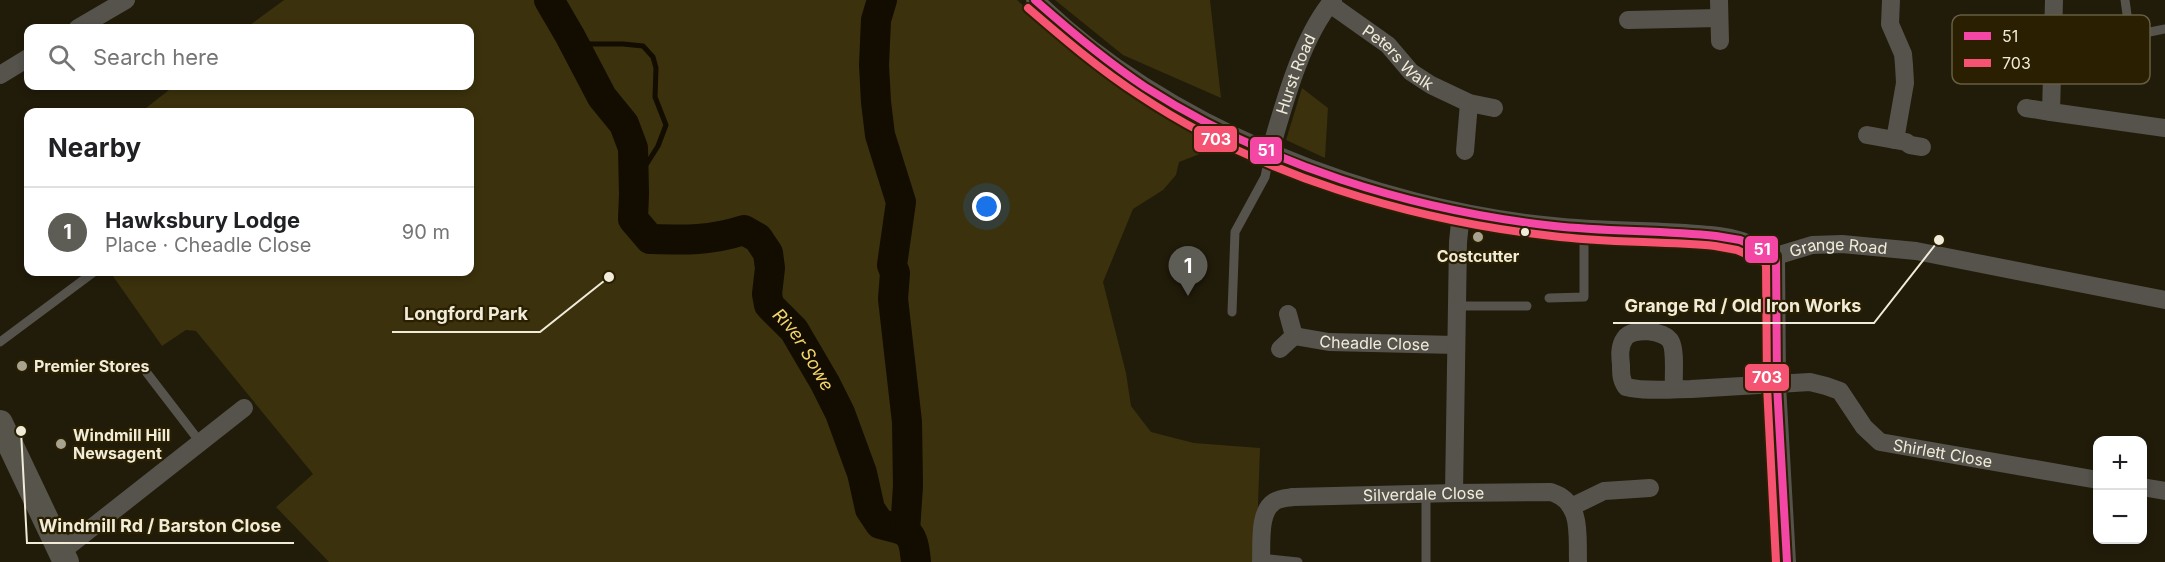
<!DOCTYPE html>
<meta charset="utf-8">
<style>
:root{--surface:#fff;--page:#f2f2f2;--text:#202124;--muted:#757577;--line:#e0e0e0;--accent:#5d5c55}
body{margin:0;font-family:Inter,sans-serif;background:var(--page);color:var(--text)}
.controls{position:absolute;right:18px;bottom:18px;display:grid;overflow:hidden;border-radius:12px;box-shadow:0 3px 9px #0003}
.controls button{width:54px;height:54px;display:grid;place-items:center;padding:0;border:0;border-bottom:2px solid var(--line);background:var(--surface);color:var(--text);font:30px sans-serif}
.you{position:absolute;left:987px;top:207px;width:21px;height:21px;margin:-15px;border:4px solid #fff;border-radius:50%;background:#1a73e8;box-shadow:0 0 0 9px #1a73e833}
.badge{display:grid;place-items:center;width:39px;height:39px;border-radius:50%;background:var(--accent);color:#fff;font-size:20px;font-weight:700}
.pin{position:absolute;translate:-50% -50px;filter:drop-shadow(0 2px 3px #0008)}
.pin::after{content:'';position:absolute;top:32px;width:21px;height:18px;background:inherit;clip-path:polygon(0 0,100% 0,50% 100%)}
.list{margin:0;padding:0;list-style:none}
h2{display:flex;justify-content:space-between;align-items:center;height:78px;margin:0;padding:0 24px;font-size:26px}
h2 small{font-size:20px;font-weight:400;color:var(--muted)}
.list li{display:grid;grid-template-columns:39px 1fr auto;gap:18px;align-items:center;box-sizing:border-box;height:90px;padding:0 24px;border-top:2px solid var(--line)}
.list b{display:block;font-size:22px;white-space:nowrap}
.list p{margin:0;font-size:20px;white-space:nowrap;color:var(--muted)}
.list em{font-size:20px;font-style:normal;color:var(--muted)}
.icon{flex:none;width:33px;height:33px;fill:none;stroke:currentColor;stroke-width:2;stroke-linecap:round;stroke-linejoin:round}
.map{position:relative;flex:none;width:2165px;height:562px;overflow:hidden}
.search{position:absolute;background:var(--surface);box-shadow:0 3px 9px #0003;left:24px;top:24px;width:450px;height:66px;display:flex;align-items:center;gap:15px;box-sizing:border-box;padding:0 21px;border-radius:12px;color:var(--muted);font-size:22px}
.panel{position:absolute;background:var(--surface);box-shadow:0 3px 9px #0003;left:24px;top:108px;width:450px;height:168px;border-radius:12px}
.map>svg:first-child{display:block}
.green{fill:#3b310c}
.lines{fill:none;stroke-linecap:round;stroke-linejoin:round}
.stream{stroke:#130c01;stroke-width:5}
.river{stroke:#130c01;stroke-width:30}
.lane{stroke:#55534c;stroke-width:9}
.street{stroke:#55534c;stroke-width:18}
.secondary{stroke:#57544b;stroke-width:26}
.bus-1-casing{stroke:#2a2001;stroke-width:12}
.bus-2-casing{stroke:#2a2001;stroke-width:12}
.bus-1{stroke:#f346a5;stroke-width:8}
.bus-2{stroke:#f65372;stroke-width:8}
.bus-dot{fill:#f1ecda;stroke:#2a2001;stroke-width:2}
.poi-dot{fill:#a8a391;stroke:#2a2001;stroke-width:2}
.labels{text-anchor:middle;stroke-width:4.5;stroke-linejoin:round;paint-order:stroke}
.street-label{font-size:16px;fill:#f1ecda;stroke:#2a2001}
.poi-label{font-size:16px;font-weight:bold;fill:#f1ecda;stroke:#2a2001;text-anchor:start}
.water-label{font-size:18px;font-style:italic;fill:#f2d36a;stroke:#2a2001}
.key{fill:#2a2001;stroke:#665d42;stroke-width:1.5}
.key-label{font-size:16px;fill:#f1ecda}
.leader{fill:none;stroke:#f1ecda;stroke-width:2}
.callout-dot{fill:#f1ecda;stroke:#2a2001;stroke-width:2}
.callout-label{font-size:18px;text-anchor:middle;font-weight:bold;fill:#f1ecda;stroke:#2a2001;stroke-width:4.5;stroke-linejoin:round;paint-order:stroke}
.line-badge{stroke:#2a2001;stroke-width:2}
.badge-label{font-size:16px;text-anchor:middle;font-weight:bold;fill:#fff}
</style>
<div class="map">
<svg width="2165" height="562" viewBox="0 0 2165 562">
<rect width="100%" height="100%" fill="#211b0a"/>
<g class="green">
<polygon points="284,0 1017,0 1094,69 1158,113 1224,148 1205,152 1179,162 1176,175 1163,190 1133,209 1103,282 1126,373 1131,406 1151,432 1194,443 1260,448 1256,562 329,562 276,507 313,474 196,331 186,330 162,346 110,272 470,272 470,112 141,112 174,86 470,86 470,28 246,28"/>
<polygon points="1055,0 1210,0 1221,98 1123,55"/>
<polygon points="1302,88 1328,108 1325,158 1286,140"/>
</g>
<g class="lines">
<polyline class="stream" points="570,36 590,44 623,44 643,46 653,57 656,68 655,97 666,125 658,146 634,184"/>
<g class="river">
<path id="s1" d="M 549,0 L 570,36 L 602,97 L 624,124 L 633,148 L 634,194 L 633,219 L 650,239 C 684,240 710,241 744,230 L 758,238 L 768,253 L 770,268 L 767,294 L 769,305 L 794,330 L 825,383 L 840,413 L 862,473 L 870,509 L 880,524 C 909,531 913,530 916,562"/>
<polyline points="882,0 876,20 874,65 876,102 880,135 901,202 892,265 895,273 893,299 907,422 908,486 905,531"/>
</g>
<g class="lane">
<polyline points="2125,0 2130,36 2165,29"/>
<polyline points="1549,298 1584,297 1584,227"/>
<polyline points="1457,306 1527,306"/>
<polyline points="1232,312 1235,232 1265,177 1270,152"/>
<polyline points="0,342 94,272"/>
<polyline points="147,373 200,442"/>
<polyline points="1261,558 1298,562"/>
<polyline points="1426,562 1426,493"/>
</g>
<g class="street">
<path id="s2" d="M 1035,0 C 1165,128 1374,209 1553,226 C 1597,231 1641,230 1685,233 C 1705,235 1728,235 1747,243 C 1757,246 1766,252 1776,256 L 1812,245 L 1842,244 L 1916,251 L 2165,300"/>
<polyline points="1719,0 1720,41"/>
<polyline points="1891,0 1890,24 1903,54 1904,65 1905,83 1895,140"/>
<polyline points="2054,0 2051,112 2165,128"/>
<path id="s3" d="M 1330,4 L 1388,45 L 1411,72 L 1431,85 L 1469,103 L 1494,108"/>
<polyline points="1628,20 1719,18"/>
<polyline points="78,28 126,0"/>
<polyline points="0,75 28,58"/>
<polyline points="2026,108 2051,112"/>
<polyline points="1867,135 1906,142 1910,145 1922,147"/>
<polyline points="1465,151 1469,103"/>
<path id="s4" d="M 1270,152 C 1284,104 1301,38 1333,0"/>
<polyline points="1776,256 1777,385 1787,562"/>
<path id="s5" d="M 1294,336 L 1329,342 L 1456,345"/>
<polyline points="1280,349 1294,336 1288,314"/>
<path id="s6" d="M 1674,389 C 1673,377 1676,352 1671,342 C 1665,330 1633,327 1625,338 C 1619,346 1620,356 1621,365 C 1621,374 1621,380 1626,387 C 1647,392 1670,389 1691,389 L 1810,382 L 1826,386 L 1840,391 L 1864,427 L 1880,442 L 2098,480"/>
<polyline points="2142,487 2165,491"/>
<polyline points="1454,493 1458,242 1461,213"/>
<polyline points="1571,507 1604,491 1650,488"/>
<polyline points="61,552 244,408"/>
<path id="s7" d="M 1261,562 C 1262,545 1258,512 1274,502 C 1279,498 1287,498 1293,497 L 1454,493 L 1551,492 C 1583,502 1577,535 1578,562"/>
</g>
<polyline class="secondary" points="0,423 66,562"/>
<defs>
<path id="bus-1" d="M 1035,0 C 1070,31 1106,61 1145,87 C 1267,165 1411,210 1554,226 C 1608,232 1662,230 1716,236 L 1740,240 L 1776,256 L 1777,385 L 1787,562"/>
<path id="bus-2" d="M 1028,8 C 1064,39 1099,69 1139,95 C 1259,175 1409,220 1552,236 C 1606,243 1661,241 1715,246 L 1737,250 L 1766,263 L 1767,386 L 1776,562"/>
</defs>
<use href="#bus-1" class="bus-1-casing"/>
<use href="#bus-2" class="bus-2-casing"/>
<use href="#bus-1" class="bus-1"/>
<use href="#bus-2" class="bus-2"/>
</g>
<circle class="bus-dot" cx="1525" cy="232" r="5"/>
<g class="poi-dot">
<circle cx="1478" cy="237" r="6"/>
<circle cx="22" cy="366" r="6"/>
<circle cx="61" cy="444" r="6"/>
</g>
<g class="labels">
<g class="street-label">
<text dy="6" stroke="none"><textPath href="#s3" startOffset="87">Peters Walk</textPath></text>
<text dy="6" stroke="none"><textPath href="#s4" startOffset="82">Hurst Road</textPath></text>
<text dy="6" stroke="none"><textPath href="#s2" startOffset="866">Grange Road</textPath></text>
<text dy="6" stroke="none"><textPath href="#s5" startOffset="81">Cheadle Close</textPath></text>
<text dy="6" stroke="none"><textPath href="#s6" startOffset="494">Shirlett Close</textPath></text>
<text dy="6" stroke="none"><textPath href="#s7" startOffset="214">Silverdale Close</textPath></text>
</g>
<g class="poi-label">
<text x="1478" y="262" text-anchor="middle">Costcutter</text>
<text x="34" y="372">Premier Stores</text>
<text x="73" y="441">Windmill Hill<tspan x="73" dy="18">Newsagent</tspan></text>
</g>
<g class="water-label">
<text dy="6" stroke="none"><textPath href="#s1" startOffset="507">River Sowe</textPath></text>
</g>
</g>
<rect x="1952" y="15" width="198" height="69" rx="9" class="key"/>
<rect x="1964" y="32" width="27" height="8" fill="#f346a5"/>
<rect x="1964" y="59" width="27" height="8" fill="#f65372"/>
<g class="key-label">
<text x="2002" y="42">51</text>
<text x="2002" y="69">703</text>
</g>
<path class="leader" d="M1939 240L1874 323H1613M609 277L540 332H392M21 431L27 543H294"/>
<g class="callout-dot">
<circle cx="1939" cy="240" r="6"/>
<circle cx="609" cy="277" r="6"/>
<circle cx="21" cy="431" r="6"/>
</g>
<g class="callout-label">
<text x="1743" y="312">Grange Rd / Old Iron Works</text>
<text x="466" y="320">Longford Park</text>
<text x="160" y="532">Windmill Rd / Barston Close</text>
</g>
<g class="line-badge">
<rect x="1193" y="125" width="45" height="28" rx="6" fill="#f65372"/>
<rect x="1249" y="136" width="34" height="29" rx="6" fill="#f346a5"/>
<rect x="1744" y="235" width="35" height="29" rx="6" fill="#f346a5"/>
<rect x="1744" y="363" width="46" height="29" rx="6" fill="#f65372"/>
</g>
<g class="badge-label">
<text x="1216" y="145">703</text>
<text x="1266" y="156">51</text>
<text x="1762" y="255">51</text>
<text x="1767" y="383">703</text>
</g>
</svg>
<div class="controls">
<button>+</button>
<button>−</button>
</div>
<div class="you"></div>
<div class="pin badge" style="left:1188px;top:296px">1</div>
<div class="search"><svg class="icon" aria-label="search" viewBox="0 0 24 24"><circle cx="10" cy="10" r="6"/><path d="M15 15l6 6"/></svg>Search here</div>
<section class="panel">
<h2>Nearby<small></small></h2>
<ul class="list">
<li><span class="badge">1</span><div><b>Hawksbury Lodge</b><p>Place · Cheadle Close</p></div><em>90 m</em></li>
</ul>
</section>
</div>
